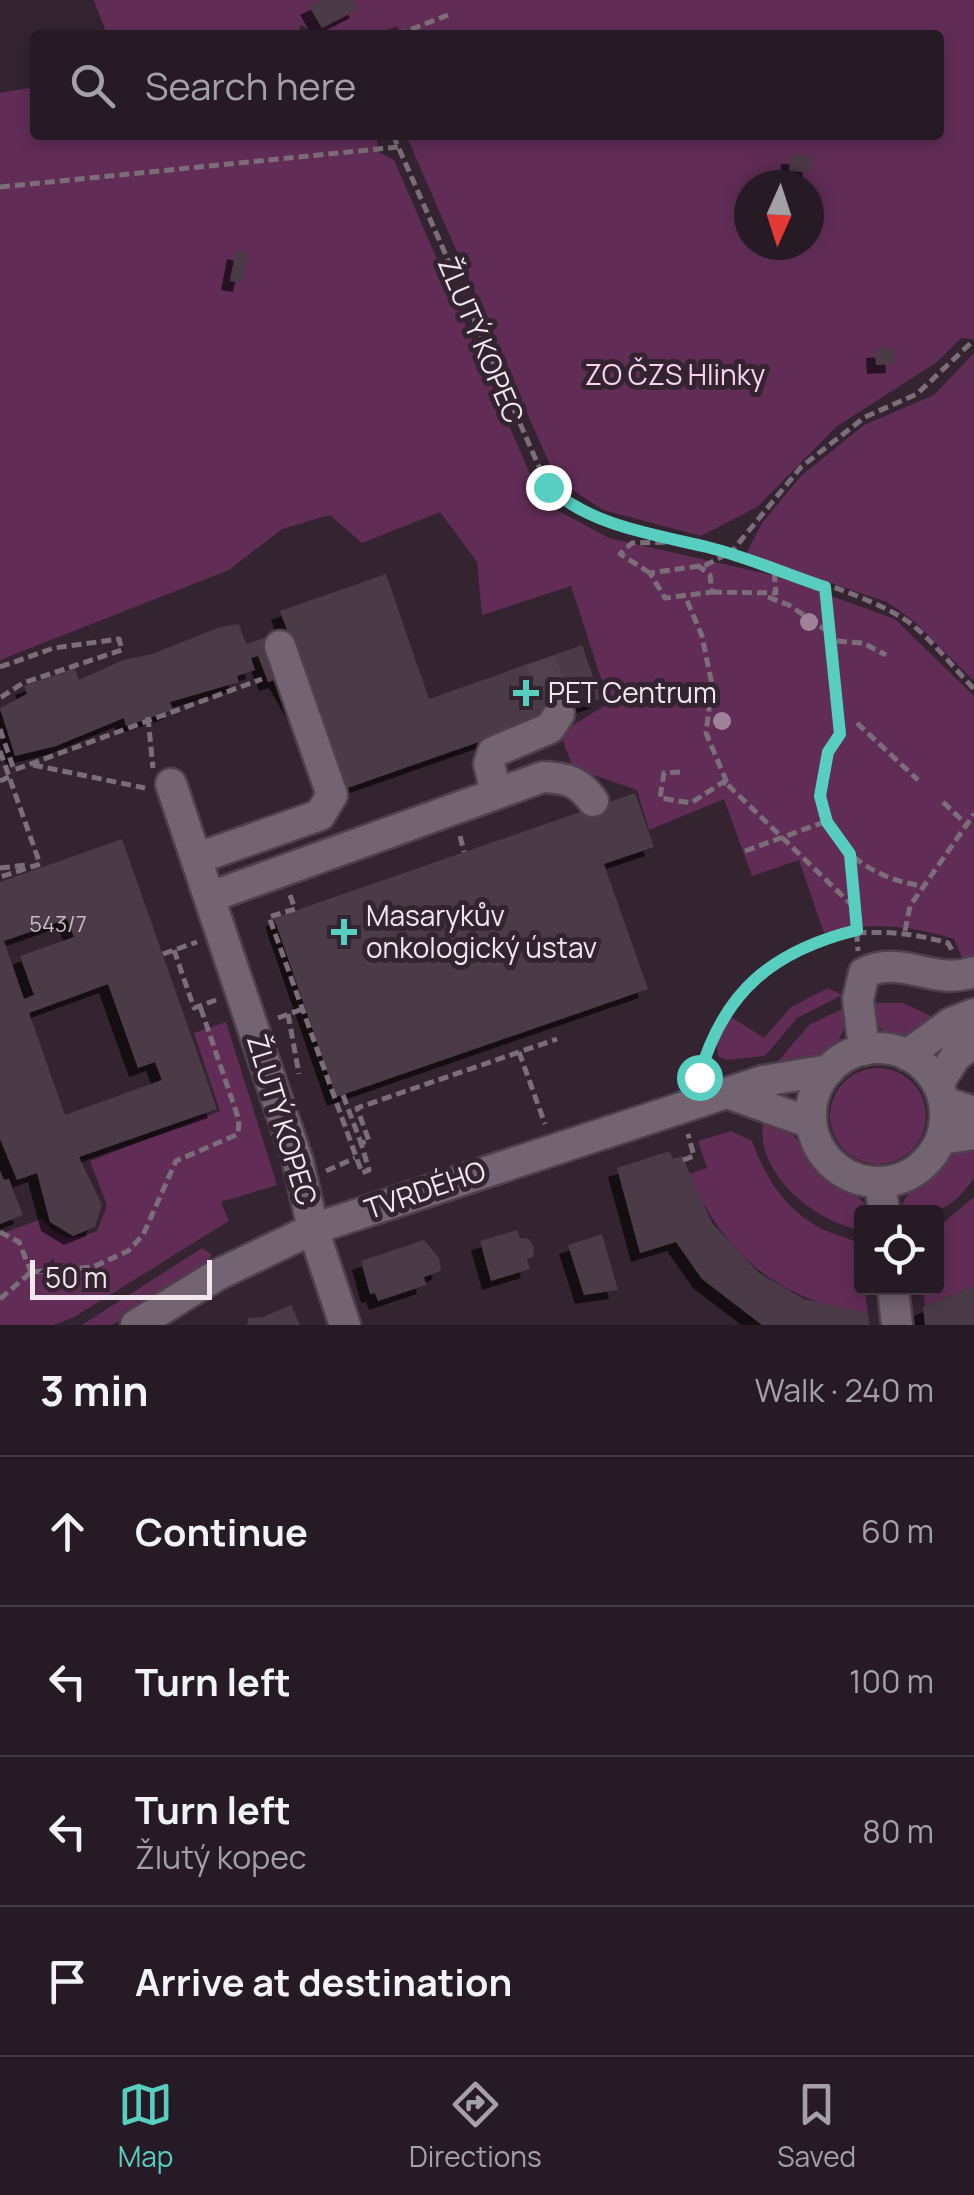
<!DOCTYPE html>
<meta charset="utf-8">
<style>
:root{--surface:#261b24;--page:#322831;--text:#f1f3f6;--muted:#a4a1a6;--line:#423941;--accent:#58cec0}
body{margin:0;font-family:Manrope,sans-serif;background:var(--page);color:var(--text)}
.controls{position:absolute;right:30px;bottom:30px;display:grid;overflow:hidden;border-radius:10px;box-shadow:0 5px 15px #0003}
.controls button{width:90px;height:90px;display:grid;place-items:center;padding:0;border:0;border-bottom:2px solid var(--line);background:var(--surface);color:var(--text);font:50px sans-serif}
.compass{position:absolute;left:734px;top:170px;width:90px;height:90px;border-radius:50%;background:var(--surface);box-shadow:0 5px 15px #0003;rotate:183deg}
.scale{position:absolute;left:30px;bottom:25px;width:182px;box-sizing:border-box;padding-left:10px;border:5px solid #f1e7ef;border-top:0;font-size:28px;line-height:35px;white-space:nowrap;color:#f1e7ef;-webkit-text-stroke:8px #332430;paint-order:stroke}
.stop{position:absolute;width:30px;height:30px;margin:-22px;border:8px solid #58cec0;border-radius:50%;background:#fff}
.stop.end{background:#58cec0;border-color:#fff;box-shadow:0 2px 10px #0008}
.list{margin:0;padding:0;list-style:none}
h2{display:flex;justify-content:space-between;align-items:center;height:130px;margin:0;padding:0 40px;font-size:42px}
h2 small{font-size:32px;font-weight:400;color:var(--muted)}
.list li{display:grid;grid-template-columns:65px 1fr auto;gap:30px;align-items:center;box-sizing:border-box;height:150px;padding:0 40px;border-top:2px solid var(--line)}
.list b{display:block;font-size:38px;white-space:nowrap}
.list p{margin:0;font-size:32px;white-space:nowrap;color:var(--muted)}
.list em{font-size:32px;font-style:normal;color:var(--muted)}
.icon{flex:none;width:55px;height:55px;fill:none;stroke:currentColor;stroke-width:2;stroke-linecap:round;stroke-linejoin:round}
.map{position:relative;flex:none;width:974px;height:1325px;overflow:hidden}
.search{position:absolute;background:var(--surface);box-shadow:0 5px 15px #0003;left:30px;right:30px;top:30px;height:110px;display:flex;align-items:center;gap:25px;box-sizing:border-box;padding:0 35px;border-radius:10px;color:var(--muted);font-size:38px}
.sheet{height:730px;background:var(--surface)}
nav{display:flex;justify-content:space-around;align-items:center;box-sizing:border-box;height:140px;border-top:2px solid var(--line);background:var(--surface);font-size:28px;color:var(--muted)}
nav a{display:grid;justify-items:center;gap:5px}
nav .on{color:var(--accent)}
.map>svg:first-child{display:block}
.green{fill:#612d57;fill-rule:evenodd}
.building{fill:#4b3a47;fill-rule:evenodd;filter:url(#shadow)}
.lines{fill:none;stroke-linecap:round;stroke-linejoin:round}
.minor-tunnel{stroke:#50414d;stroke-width:30;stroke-dasharray:30 15;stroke-linecap:butt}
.minor-casing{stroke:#4e414c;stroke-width:35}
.path{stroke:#7b6e78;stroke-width:5;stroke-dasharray:10 5;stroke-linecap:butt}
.minor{stroke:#746370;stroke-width:30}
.tree{fill:#a0839a}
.route{stroke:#58cec0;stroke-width:12}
.poi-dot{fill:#58cec0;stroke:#332430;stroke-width:4}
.labels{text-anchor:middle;stroke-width:10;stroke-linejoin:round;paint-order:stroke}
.number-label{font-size:22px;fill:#c8bcc5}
.street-label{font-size:28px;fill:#f1e7ef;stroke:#332430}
.park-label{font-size:28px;fill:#fad1f0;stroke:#332430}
.poi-label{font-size:28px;fill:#f1e7ef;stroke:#332430;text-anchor:start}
</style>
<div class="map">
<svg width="974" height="1325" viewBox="0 0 974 1325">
<defs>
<filter id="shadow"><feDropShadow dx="-9" dy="9" stdDeviation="0" flood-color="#0009"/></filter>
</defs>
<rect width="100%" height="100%" fill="#332430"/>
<g class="green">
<path d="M 94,0 L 974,0 L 974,339 L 961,338 L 937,362 L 836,427 L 757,507 L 701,536 L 603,510 L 556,479 L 406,135 L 939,135 L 939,35 L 401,35 L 397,26 C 366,39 330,40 300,25 L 299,35 L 107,35 ZM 749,185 L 809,185 L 809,245 L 749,245 Z"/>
<path d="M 35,87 L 35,135 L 376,135 L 379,152 L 394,160 L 542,502 L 609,538 L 776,576 L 895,619 L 974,696 L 974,959 L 965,964 L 954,939 C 909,925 870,922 824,933 L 799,860 L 752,876 L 724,799 L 649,830 L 637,790 L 573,768 L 560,733 L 609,703 L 571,586 L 482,615 L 477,562 L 440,512 L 362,543 L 330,515 L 282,529 L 229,570 L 0,660 L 0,93 Z"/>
<polygon points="974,353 974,681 915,622 887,602 746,554 762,523 801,476 864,425 934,395"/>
<polygon points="828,988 842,995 797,1018 765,1056 726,1060 718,1056 716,1039 730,1016 764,1038 791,1007"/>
<polygon points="871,1003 903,1003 938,1019 917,1035 888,1037 875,1022"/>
<path d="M 846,1007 C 848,1054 814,1062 775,1065 L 809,1025 Z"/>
<path d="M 226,1022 L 277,1185 L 221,1202 L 229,1221 L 74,1317 L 53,1325 L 0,1325 L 0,1234 L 42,1219 C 61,1241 70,1241 97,1231 L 107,1205 L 90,1161 L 220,1111 L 194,1033 Z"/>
<circle cx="878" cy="1116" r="48"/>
<path d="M 764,1117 C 804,1134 799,1152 828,1176 C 844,1190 860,1194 871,1212 L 862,1212 L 861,1230 C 814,1222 751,1171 764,1117 Z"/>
<path d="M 731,1131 L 752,1141 C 766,1179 785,1209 822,1229 C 834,1235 848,1237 859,1244 L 868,1313 C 780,1303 723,1253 689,1174 L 707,1168 L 698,1141 Z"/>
<path d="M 974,1141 L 974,1178 C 948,1213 940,1212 899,1212 C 908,1184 946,1152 974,1141 Z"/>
<polygon points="974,1197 974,1286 925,1306 923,1288 936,1288 937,1228"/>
<polygon points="202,1248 212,1255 202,1268 112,1325 82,1325"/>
</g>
<g class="building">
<polygon points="321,0 353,0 359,9 322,28 309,6"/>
<polygon points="790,155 812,156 811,172 789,171"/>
<polygon points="236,250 248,253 242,283 230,281"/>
<polygon points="894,348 895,364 876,365 875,349"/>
<polygon points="386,574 429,699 582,645 601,699 342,790 278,679 268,682 258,656 251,658 255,670 237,676 239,682 170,702 173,710 126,726 124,718 56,746 15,756 0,708 27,694 24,686 75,668 79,680 123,660 152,654 220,627 239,624 246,644 287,630 280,611"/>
<polygon points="635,793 654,847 604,864 648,989 336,1097 274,918"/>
<path d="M 122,839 L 217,1109 L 79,1157 L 102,1205 L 95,1227 L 73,1236 L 50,1222 L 37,1173 L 17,1180 L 0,1139 L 0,882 ZM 67,919 L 74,937 L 20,956 L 34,995 L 24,999 L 4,941 ZM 108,984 L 138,1068 L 155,1062 L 162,1080 L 65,1115 L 29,1013 Z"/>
<polygon points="670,1151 673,1159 682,1156 712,1223 759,1273 804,1299 868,1313 869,1325 762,1325 702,1279 676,1242 640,1253 617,1168"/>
<polygon points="0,1171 4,1180 9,1179 23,1215 0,1224"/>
<polygon points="517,1230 520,1238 529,1239 534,1247 533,1257 527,1259 530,1269 491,1281 480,1241"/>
<polygon points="602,1234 618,1290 584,1295 568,1245"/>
<polygon points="424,1240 439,1258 441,1271 424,1277 426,1285 378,1301 375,1293 370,1294 361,1261"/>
<polygon points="974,1286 974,1325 925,1325 923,1307"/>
<polygon points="291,1305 300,1325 247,1325 248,1318 263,1317"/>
</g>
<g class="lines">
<polyline class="minor-tunnel" points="541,660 559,714"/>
<defs>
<g id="minor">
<polyline points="171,784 298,1162 313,1229 345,1325"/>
<polyline points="496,793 489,764 493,752 550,728 559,714"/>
<polyline points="198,858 320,815 332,795 280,646"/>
<path d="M 210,897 L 543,777 C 566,778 579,781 593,801"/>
<circle cx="878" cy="1115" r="67"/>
<path d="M 864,1050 L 858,999 L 864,973 C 902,954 933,986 974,972"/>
<polyline points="907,1055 951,1023 974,1014"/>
<polyline points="938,1084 955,1057 974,1042"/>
<polyline points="730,1094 811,1123"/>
<polyline points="944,1102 974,1112"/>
<polyline points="941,1139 974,1134"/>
<polyline points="880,1182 884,1212"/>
<polyline points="893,1288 897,1325"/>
<polyline points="136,1325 217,1275 313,1229 763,1081 829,1070"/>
</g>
</defs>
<use href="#minor" class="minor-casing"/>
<g class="path">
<polyline points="299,34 303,35"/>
<polyline points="397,35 448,15"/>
<path d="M 393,135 L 548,487 C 594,527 654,532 710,548 C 761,563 871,594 910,623 C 933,641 953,667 974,689"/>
<polyline points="0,187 399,147"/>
<polyline points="729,555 801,467 865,417 917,394 974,340"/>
<polyline points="697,565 710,575 712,592 665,598 650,573 706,565 727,554"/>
<polyline points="650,573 620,554 632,543 677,542"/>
<path d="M 825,587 L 840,734 C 789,806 846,878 925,886"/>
<polyline points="712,592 776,593 774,570"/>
<polyline points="768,597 789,605 830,633"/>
<polyline points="837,641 863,643 886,655"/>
<polyline points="0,667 54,648 119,639 122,650 23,683 0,698"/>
<polyline points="148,717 153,768"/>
<polyline points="857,723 918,780"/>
<polyline points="0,729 14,770 262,679"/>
<polyline points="0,751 40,864 0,877"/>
<polyline points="33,765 145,788"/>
<polyline points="680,772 664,773 660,798 691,803 723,782 728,785 706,733 712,685 702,636 686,598"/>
<polyline points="0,781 9,777"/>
<polyline points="728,785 855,908"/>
<polyline points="943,802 966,824"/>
<polyline points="460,836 464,852"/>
<polyline points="745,851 827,821"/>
<polyline points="851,857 858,951"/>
<polyline points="0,868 27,865"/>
<polyline points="290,895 295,909 269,917 362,1173 369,1170 361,1143 369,1141 357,1108 557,1039"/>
<polyline points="905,931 910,906 974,814"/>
<polyline points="174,950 194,1008 216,1000"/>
<polyline points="163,954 197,942"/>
<polyline points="288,1014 299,1074"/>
<polyline points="278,1018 305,1008"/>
<polyline points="519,1052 545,1124"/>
<path d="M 700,1074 C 734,954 832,910 948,943 L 953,952"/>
<polyline points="343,1095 361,1143"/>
<polyline points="683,1160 694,1156 688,1134"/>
<polyline points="326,1171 355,1158"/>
<polyline points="0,1232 19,1242 31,1272"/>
<polyline points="0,1299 31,1272 93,1267 128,1251 143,1235 176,1161 238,1134 239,1120 200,1006"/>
</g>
<use href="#minor" class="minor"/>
</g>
<g class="tree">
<circle cx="809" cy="622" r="9"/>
<circle cx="722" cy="721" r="9"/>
</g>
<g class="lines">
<path class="route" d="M 548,487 C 592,526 652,534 707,547 C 747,557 786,574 825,587 L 840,734 L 828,752 L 820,796 L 827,822 L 850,854 L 857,930 C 772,951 723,992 699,1077"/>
</g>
<g class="poi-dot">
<path d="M521 678h10v10h10v10h-10v10h-10v-10h-10v-10h10z"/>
<path d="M339 917h10v10h10v10h-10v10h-10v-10h-10v-10h10z"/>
</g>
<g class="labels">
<g class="number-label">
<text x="58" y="932">543/7</text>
</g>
<g class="street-label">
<text transform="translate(481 340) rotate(67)" y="10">ŽLUTÝ KOPEC</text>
<text transform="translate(282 1120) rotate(73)" y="10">ŽLUTÝ KOPEC</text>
<text transform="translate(425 1190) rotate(-19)" y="10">TVRDÉHO</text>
</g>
<g class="park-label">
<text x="675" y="385">ZO ČZS Hlinky</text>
</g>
<g class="poi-label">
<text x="548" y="703">PET Centrum</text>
<text x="366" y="926">Masarykův<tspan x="366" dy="32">onkologický ústav</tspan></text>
</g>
</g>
</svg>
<div class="controls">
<button><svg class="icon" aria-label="locate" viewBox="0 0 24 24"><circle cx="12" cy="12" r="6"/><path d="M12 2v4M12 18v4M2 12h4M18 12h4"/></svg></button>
</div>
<svg class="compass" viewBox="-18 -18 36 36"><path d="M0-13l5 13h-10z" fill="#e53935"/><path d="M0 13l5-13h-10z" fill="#a4a1a6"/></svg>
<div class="scale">50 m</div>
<div class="stop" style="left:699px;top:1077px"></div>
<div class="stop end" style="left:548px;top:487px"></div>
<div class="search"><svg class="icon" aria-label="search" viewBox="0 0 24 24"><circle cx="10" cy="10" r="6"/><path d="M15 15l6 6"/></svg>Search here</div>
</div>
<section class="sheet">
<h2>3 min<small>Walk · 240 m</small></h2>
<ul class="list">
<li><svg class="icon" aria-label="ahead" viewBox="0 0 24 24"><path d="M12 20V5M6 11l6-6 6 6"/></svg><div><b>Continue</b></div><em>60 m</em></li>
<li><svg class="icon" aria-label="left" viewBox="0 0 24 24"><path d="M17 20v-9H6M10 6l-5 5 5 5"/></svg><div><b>Turn left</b></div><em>100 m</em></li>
<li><svg class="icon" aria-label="left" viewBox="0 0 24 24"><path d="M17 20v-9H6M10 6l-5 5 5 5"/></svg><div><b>Turn left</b><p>Žlutý kopec</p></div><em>80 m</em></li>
<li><svg class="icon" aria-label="arrive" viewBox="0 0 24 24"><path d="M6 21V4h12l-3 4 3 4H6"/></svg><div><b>Arrive at destination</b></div></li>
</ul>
</section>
<nav>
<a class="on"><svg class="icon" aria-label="map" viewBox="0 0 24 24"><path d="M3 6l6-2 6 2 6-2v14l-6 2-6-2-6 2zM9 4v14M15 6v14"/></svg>Map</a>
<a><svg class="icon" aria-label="directions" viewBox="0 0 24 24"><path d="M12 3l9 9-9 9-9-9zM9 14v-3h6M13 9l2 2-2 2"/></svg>Directions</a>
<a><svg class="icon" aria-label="saved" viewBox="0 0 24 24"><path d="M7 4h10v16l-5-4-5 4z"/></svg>Saved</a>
</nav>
